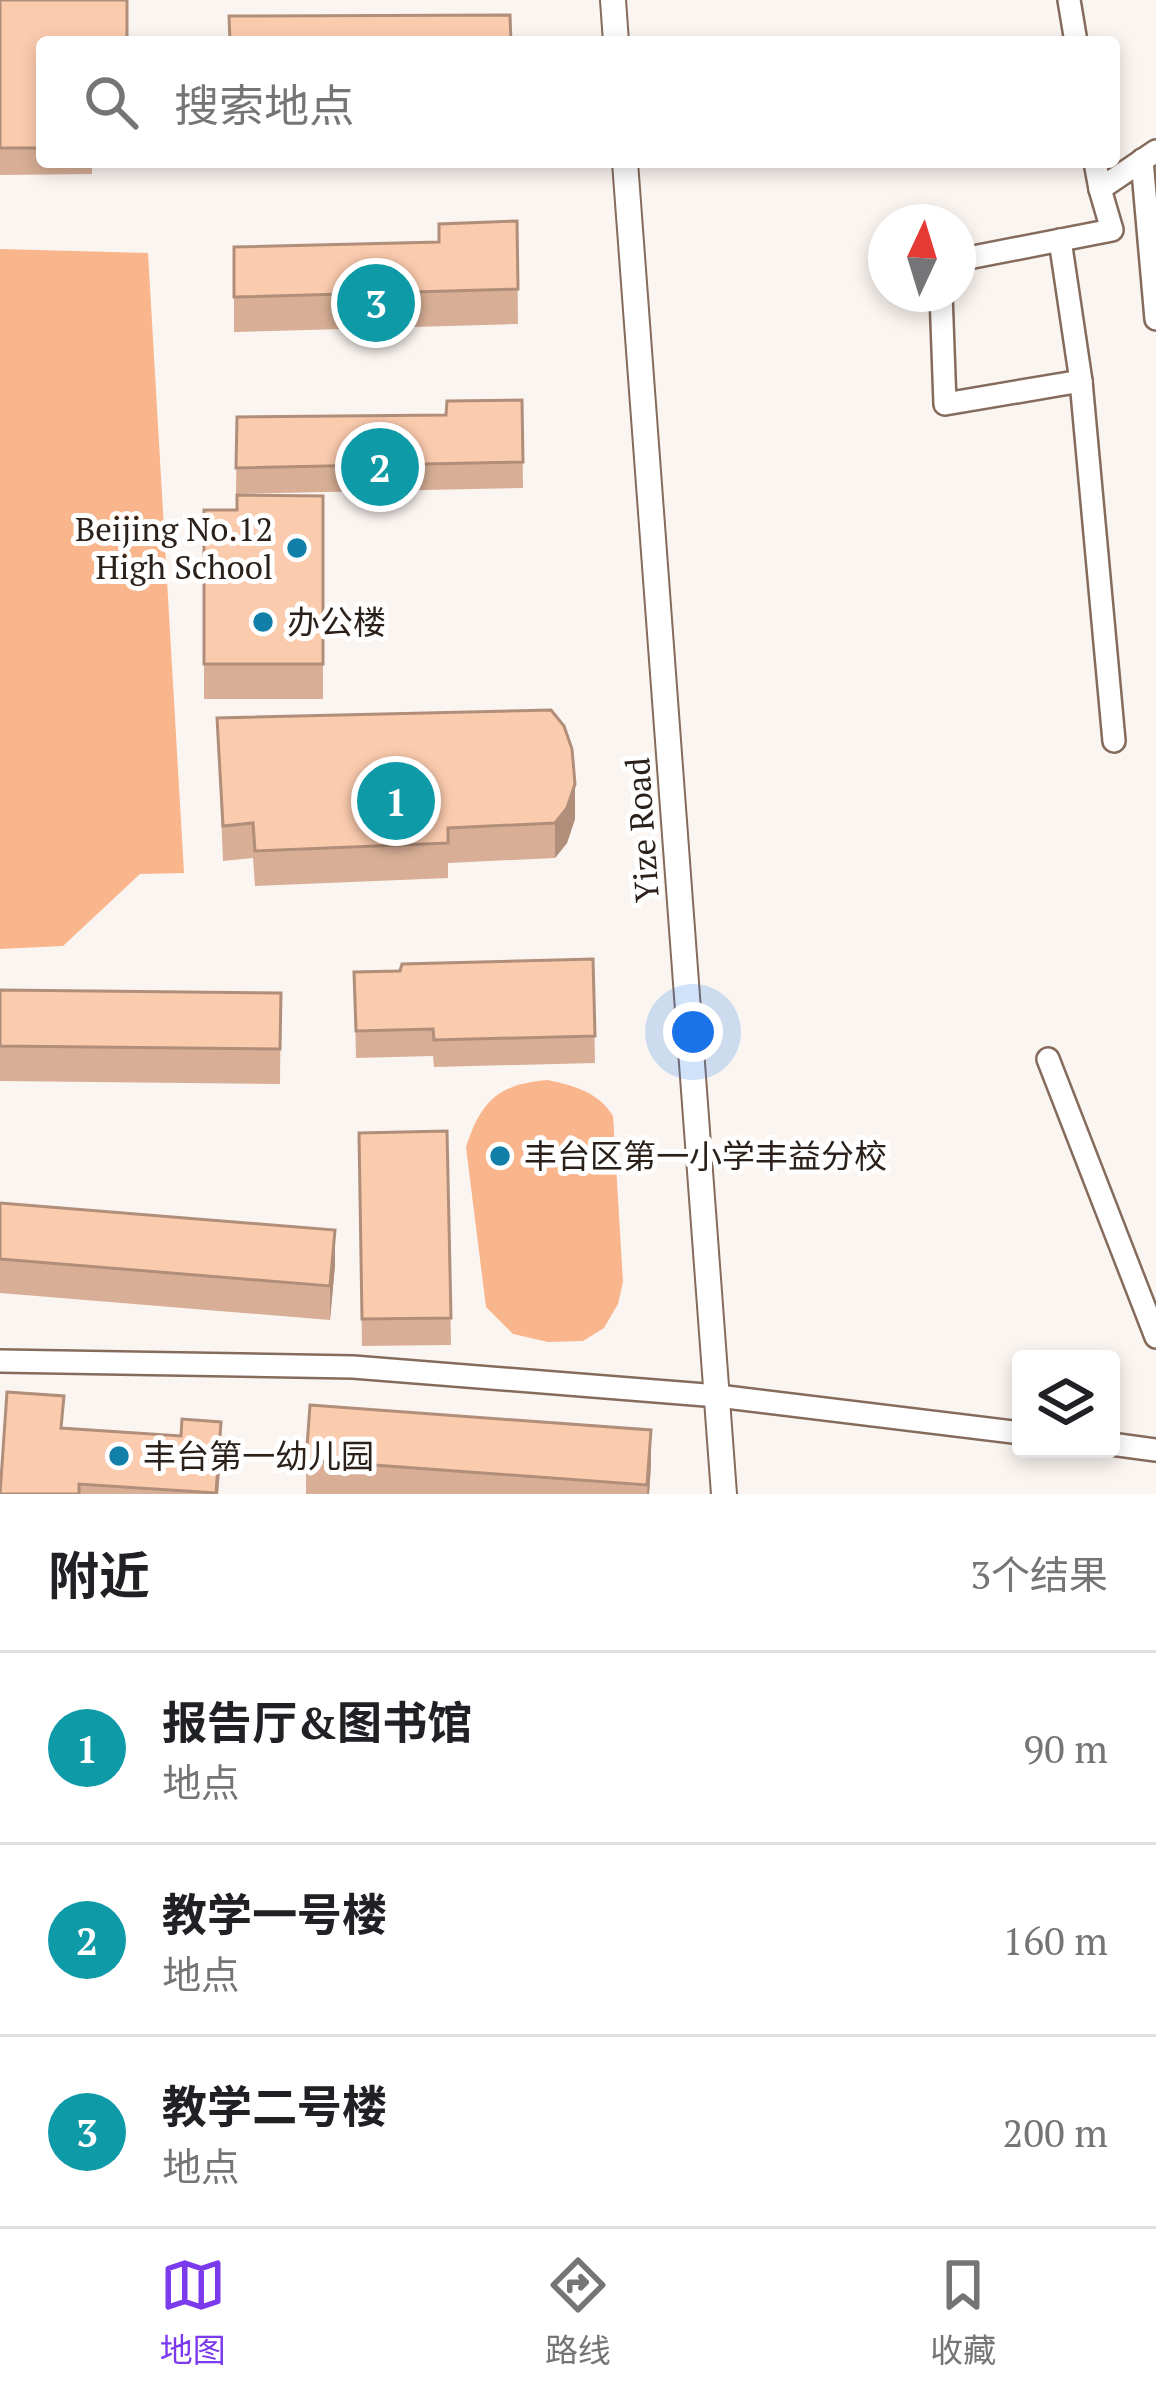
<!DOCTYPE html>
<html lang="zh">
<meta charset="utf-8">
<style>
:root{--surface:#fff;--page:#f2f2f2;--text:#202124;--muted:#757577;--line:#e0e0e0;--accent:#7c3aed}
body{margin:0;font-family:"PT Serif","Noto Sans SC",serif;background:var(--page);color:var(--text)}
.controls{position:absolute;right:36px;bottom:36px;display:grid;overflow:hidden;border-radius:12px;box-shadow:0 6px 18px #0003}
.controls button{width:108px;height:108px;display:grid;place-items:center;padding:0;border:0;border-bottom:3px solid var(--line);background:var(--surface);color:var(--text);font:60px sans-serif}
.compass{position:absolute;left:868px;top:204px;width:108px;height:108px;border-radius:50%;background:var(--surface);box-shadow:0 6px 18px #0003;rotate:4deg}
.you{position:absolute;left:693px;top:1032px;width:42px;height:42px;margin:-30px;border:9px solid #fff;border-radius:50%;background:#1a73e8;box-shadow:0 0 0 18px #1a73e833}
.badge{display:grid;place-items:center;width:78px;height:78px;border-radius:50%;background:var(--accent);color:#fff;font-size:39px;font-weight:700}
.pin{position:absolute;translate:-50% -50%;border:6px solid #fff;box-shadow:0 3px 12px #0006}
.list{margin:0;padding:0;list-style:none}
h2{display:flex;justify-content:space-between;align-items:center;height:156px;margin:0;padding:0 48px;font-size:51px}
h2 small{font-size:39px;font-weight:400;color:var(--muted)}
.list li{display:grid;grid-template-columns:78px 1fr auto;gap:36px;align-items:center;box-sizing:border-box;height:192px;padding:0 48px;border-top:3px solid var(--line)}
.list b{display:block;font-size:45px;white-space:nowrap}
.list p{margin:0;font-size:39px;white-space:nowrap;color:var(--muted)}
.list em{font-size:39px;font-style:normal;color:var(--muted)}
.icon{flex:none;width:66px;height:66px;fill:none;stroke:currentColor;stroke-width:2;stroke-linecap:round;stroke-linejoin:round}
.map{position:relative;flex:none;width:1156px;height:1494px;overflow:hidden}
.search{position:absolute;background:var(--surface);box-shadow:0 6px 18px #0003;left:36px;right:36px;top:36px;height:132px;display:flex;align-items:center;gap:30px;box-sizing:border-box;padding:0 42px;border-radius:12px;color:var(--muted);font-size:45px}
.sheet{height:732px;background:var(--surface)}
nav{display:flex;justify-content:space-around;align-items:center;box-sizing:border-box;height:168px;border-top:3px solid var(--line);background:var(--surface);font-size:33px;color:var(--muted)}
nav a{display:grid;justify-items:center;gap:6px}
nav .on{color:var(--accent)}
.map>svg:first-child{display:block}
.green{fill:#f9b58b}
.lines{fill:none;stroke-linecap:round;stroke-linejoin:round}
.minor-casing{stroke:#856b5c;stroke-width:26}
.tertiary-casing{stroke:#856b5c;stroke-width:28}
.minor{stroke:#fff;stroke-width:21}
.tertiary{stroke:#fff;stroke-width:24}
.wall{fill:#d8af96}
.shaded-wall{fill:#b08e7a}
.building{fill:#fbcbae;stroke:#b08e7a;stroke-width:3}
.poi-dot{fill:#117fa7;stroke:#fff;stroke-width:4.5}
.labels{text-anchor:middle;stroke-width:10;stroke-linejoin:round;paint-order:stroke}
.poi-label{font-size:33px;fill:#2b211a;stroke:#fff;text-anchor:start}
.street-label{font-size:33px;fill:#2b211a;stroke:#fff}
</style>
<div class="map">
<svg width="1156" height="1494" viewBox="0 0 1156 1494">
<rect width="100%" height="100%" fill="#fbf5f1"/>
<g class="green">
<polygon points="0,249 148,253 184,873 140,874 63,946 0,949"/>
<path d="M 548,1080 C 575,1086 598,1092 613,1116 L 623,1282 L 618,1304 L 604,1328 L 583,1341 L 548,1342 L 513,1334 L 486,1307 L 466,1147 C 481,1100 499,1084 548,1080 Z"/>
</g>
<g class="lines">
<defs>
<g id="minor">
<polyline points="1069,0 1076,42"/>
<polyline points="1142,160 1156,319"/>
<polyline points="1095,162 1100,189 1156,151"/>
<polyline points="1060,240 1081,381"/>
<polyline points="958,260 1112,230 1100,189"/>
<polyline points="941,294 945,404 1081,381 1114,741"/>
<polyline points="1048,1059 1156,1337"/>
<polyline points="0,1361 353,1367 718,1396 1021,1433"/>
<polyline points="1111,1444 1156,1450"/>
</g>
<g id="tertiary">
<polyline points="613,0 616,42"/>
<polyline points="625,162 724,1494"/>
</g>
</defs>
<use href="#minor" class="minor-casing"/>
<use href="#tertiary" class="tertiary-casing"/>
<use href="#minor" class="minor"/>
<use href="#tertiary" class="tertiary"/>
</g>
<g class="wall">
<polygon points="0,0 42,42 42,162 128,162 128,165 92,164 92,174 0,175"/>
<polygon points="517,221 518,324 234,332 234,247 439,242"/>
<polygon points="522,400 523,488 236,494 237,417 446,415"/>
<polygon points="323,496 323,699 204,699 204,510 237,510"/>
<polygon points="217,718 575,819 567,843 555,858 448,863 448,878 255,886 253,858 223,861"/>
<polygon points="593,959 595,1063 434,1067 433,1056 356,1058 354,972"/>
<polygon points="0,990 281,993 280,1084 0,1081"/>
<polygon points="447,1131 451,1345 362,1346 359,1133"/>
<polygon points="0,1203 335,1265 330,1320 0,1293"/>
<polygon points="64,1428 221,1457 218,1494 0,1494"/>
<polygon points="306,1460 651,1465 649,1494 306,1494"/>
</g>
<g class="shaded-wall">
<polygon points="575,784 575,819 567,843 555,858 555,823"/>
<polygon points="335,1230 335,1265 330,1320 330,1286"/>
<polygon points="221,1422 221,1457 218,1494 216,1494"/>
<polygon points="651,1430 651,1465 649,1494 647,1494"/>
</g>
<g class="building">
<polygon points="0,0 127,0 127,42 42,42 42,148 0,148"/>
<polygon points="510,15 511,42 230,42 229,16"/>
<polygon points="517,221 518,289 234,297 234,247 439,242 439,224"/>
<polygon points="522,400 523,462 236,468 237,417 446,415 447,401"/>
<polygon points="237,495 323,496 323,664 204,664 204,510 237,510"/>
<polygon points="551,710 564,726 572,749 575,784 567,808 555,823 448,828 448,843 255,851 253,823 223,826 217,718"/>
<polygon points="593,959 595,1036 434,1040 433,1029 356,1031 354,972 400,971 402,964"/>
<polygon points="0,990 281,993 280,1049 0,1046"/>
<polygon points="447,1131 451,1318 362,1319 359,1133"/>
<polygon points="0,1203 335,1230 330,1286 0,1259"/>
<polygon points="7,1392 64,1396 61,1428 181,1436 182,1419 221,1422 216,1493 79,1484 79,1494 0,1494"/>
<polygon points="310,1405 651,1430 647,1485 306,1460"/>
</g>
<g class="poi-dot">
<circle cx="297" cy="548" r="12"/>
<circle cx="263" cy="622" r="12"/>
<circle cx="500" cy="1156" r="12"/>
<circle cx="119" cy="1456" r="12"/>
</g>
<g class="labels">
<g class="poi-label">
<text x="273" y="541" text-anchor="end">Beijing No.12<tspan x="273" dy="38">High School</tspan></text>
<text x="287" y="634">办公楼</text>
<text x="524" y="1168">丰台区第一小学丰益分校</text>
<text x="143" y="1468">丰台第一幼儿园</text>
</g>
<g class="street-label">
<text transform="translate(642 830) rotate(-94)" y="12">Yize Road</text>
</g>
</g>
</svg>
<div class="controls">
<button><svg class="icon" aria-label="layers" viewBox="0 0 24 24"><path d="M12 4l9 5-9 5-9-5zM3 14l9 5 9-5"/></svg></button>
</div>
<svg class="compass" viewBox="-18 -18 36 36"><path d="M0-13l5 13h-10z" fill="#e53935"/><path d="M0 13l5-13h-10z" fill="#757577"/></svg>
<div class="you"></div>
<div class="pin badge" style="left:396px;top:801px;background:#0f9aa8">1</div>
<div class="pin badge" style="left:380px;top:467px;background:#0f9aa8">2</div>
<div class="pin badge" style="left:376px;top:303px;background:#0f9aa8">3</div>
<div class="search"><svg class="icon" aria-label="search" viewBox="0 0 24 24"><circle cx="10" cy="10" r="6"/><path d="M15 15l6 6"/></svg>搜索地点</div>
</div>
<section class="sheet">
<h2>附近<small>3个结果</small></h2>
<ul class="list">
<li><span class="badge" style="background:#0f9aa8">1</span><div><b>报告厅&amp;图书馆</b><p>地点</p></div><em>90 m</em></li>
<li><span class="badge" style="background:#0f9aa8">2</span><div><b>教学一号楼</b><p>地点</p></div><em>160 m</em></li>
<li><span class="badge" style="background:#0f9aa8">3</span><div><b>教学二号楼</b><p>地点</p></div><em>200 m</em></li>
</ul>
</section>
<nav>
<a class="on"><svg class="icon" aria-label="map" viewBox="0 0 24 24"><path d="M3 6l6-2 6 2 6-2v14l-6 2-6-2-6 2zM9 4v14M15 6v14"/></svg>地图</a>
<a><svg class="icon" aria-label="directions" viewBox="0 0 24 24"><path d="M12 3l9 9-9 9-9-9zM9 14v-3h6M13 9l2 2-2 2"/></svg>路线</a>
<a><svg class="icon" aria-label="saved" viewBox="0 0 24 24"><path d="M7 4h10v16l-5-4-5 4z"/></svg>收藏</a>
</nav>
